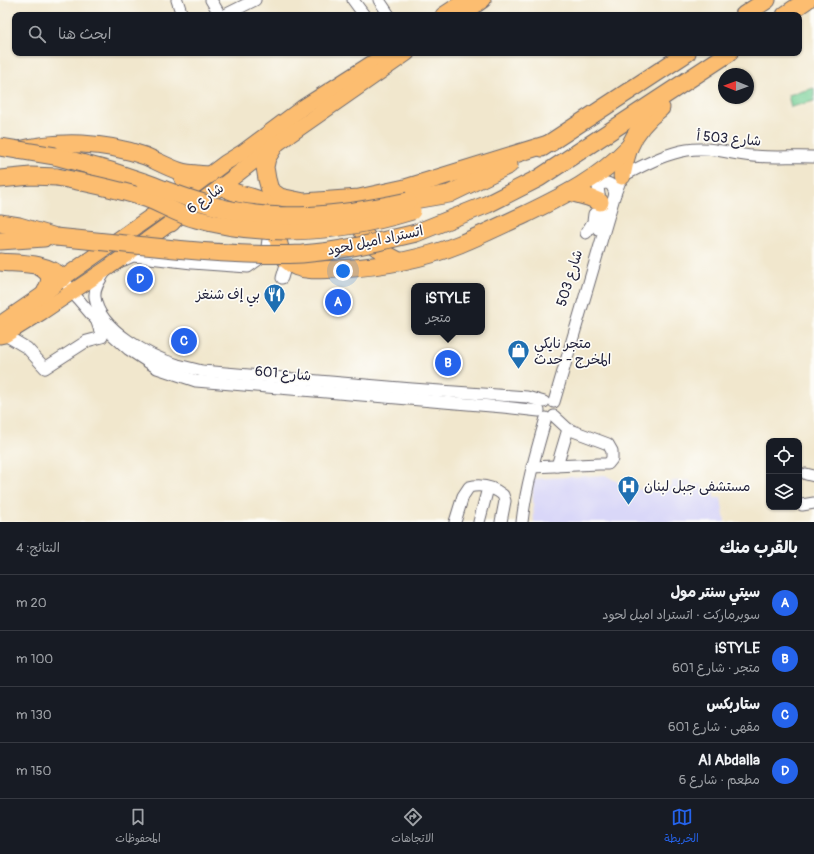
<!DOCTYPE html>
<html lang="ar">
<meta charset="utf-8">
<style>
:root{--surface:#171b24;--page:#242831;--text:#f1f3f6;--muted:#9ea1a6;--line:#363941;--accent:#2563eb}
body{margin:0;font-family:Pangolin,"Playpen Sans Arabic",sans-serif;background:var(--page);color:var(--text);direction:rtl}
.controls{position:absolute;right:12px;bottom:12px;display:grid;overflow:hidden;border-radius:8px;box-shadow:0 1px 3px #0004}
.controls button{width:36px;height:36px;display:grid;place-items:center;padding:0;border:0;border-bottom:1px solid var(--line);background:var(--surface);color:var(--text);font:20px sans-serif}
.compass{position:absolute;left:718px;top:68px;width:36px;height:36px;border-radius:50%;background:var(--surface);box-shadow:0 1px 3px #0004;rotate:271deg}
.you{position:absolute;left:343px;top:271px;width:14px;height:14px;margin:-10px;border:3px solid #fff;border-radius:50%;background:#1a73e8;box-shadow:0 0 0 6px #1a73e833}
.badge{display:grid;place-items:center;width:26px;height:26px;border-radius:50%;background:var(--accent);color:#fff;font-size:13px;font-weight:700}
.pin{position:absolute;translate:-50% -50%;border:2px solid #fff;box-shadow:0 1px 4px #0006}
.popup{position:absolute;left:411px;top:283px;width:74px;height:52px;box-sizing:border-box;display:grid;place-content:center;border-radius:8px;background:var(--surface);filter:drop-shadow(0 1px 3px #0005);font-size:13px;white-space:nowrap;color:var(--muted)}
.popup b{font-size:15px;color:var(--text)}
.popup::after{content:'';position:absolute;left:50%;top:100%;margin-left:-8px;border:8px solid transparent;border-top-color:var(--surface)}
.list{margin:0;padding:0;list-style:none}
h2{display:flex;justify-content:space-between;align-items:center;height:52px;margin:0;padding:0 16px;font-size:17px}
h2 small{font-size:13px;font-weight:400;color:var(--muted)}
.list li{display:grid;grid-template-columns:26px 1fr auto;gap:12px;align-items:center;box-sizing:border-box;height:56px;padding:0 16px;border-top:1px solid var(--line)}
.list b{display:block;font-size:15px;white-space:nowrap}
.list p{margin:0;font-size:13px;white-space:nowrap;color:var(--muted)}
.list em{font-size:13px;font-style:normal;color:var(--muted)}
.icon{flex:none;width:22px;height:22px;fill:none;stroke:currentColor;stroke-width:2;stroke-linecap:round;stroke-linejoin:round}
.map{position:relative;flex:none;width:814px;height:522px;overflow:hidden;direction:ltr}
.search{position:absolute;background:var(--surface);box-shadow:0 1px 3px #0004;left:12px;right:12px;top:12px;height:44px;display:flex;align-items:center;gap:10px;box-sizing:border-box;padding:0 14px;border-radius:8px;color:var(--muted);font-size:15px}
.sheet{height:276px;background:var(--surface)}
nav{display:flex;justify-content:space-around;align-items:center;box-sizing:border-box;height:56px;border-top:1px solid var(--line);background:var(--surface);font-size:11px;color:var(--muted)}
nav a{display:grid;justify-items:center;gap:2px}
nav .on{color:var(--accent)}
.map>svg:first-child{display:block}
.built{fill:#d9d7f8}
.green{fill:#75cf95;stroke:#4c7868}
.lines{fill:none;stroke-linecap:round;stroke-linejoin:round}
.minor-casing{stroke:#6a676e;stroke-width:13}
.major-casing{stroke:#6a676e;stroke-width:17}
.highway-casing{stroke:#6a676e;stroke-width:19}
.minor{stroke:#fff;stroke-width:11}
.major{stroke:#fcbd6f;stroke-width:15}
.highway{stroke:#fcbd6f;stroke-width:17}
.highway-bridge-casing{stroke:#6a676e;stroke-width:19;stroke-linecap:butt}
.highway-bridge{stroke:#fcbd6f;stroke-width:17}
.labels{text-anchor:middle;stroke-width:3.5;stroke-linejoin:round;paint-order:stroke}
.street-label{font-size:14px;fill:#22223b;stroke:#fdfcf7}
.poi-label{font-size:14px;fill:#22223b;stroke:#fdfcf7;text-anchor:start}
</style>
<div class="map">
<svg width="814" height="522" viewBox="0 0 814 522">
<rect width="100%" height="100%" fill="#fdfcf7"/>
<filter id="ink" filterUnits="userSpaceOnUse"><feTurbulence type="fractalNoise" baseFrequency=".025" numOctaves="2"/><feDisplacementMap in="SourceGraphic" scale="8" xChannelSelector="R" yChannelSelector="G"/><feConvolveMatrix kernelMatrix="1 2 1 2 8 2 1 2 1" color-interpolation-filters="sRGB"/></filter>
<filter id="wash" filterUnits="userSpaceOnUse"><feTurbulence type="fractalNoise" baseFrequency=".012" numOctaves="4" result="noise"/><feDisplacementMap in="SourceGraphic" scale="16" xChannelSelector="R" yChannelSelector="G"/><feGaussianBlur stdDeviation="0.9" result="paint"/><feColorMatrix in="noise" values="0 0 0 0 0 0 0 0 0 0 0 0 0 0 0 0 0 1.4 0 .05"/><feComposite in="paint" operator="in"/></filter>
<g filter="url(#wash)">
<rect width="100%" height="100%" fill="#f1e7cd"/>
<polygon class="built" points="605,475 633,490 670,487 672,481 690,480 691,485 702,484 702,490 714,489 714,498 721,498 725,522 534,522 532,479"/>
<polygon class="green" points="814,88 814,101 791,107 788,95"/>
</g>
<g filter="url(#ink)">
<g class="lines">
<defs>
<g id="minor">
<polyline points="177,0 182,15"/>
<polyline points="211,0 220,15"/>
<polyline points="353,0 364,15"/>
<polyline points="379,0 389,15"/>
<polyline points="225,15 255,0"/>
<path d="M 598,229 L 601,209 L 598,187 L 603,183 C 611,182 613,187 615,194"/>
<polyline points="586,233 593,222 594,214"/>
<polyline points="124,260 133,256 192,263 248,267 266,254 270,225"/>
<path d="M 105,272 C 100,280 94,288 95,297 C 98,329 151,357 178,365 C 186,367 194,369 202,371 L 412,389 L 527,397 L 544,402"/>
<polyline points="63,278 72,292 96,320 128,349 157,368 196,381 503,407 539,411"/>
<polyline points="282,278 287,261"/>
<polyline points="5,335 27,348 45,368 87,341 102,337 97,322"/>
<path d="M 554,402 L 615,194 L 622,176 C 643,166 663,154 687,150 C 710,146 730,154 753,156 C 773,158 794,156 814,157"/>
<polyline points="557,466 568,429"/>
<polyline points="532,467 599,464 608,464 612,459 612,451 608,444 568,429 554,416"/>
<polyline points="806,474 814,476"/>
<polyline points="802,505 814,503"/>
<path d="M 455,522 L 463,496 L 469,487 C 481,484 493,487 503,495 L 505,501 L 501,522"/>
<polyline points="479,522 488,488"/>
<path d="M 522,522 C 526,486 536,453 546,418"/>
</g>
<g id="major">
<polyline points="443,15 466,0"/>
<polyline points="462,15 483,0"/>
<polyline points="0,324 45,293 63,278 186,192 225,163 243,152 302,108 388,53"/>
<polyline points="0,336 5,335 42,312 109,267 222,186 275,145 407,53"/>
</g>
<g id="highway">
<polyline points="744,15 767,0"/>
<polyline points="785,15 807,0"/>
<polyline points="275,145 267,158 265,167 267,179 270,190 280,197 304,202 359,198 405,188 551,143"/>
<polyline points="542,148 687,53"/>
<path d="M 19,150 C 60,140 105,142 145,156 C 157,161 167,167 179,171 C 188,174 199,174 209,175"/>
<polyline points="55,156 111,171 144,182"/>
<path d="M 622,176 C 624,166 626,155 630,146 C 636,131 648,118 661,108"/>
<polyline points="0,179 31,176 57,177"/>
<path d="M 222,186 C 235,197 261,194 270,209 C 281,228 272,257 297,267 C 310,272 325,269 339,269 C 378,267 423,259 460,244 C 482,235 504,224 526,214 C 565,195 598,179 629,147"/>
<polyline points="570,192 588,197 600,202"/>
<polyline points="408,201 449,194 509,165"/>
<path d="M 357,210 C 358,237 377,250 399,261"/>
<polyline points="0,223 19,226 56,237"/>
<path d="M 171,223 C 185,208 191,190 180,172"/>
<polyline points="416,233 488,204 539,178 729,53"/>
<polyline points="0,241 44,238"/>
<path d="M 0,262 C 21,264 47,262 63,278"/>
<path d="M 38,266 C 52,274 52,278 45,293"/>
</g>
</defs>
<use href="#minor" class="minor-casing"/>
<use href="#major" class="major-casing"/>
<use href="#highway" class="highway-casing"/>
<use href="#minor" class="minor"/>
<use href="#major" class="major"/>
<use href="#highway" class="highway"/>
<defs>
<g id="highway-bridge">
<polyline points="0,147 55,156"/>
<path d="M 57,177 C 88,183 118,189 148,199 C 164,205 179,215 196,219 C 269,239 340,233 412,211"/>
<path d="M 144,182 C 166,190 188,199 211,205 C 276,224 343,215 408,201"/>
<path d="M 56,237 C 96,241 135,245 175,249 C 217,253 260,256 302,254 C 341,251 379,242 416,233"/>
</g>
</defs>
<use href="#highway-bridge" class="highway-bridge-casing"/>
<use href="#highway-bridge" class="highway-bridge"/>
</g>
</g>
<defs>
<symbol id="restaurant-pin" viewBox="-11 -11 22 30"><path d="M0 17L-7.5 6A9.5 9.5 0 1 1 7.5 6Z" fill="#1f6fb2" stroke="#fdfcf7"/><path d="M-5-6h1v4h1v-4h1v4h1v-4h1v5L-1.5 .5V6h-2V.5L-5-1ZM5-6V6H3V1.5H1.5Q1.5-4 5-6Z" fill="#fff"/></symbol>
<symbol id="shop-pin" viewBox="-11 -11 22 30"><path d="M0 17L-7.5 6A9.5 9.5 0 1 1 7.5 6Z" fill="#1f6fb2" stroke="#fdfcf7"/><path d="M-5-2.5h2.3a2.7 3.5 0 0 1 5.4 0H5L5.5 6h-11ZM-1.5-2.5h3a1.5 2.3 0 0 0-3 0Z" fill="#fff"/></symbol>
<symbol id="hospital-pin" viewBox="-11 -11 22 30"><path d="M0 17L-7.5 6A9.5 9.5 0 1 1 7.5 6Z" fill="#1f6fb2" stroke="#fdfcf7"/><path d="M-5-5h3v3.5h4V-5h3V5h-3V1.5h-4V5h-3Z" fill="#fff"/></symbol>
</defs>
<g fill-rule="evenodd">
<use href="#restaurant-pin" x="262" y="282" width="25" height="34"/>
<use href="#shop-pin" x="506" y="338" width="25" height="34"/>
<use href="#hospital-pin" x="616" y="474" width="25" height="34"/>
</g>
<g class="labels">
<g class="street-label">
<text transform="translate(729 138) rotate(5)" y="5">شارع 503 أ</text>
<text transform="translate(205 198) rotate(-36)" y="5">شارع 6</text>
<text transform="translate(375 240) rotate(-12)" y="5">اتستراد اميل لحود</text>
<text transform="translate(569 278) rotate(-73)" y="5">شارع 503</text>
<text transform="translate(283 373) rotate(5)" y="5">شارع 601</text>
</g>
<g class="poi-label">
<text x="260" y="299" text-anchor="end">بي إف شنغز</text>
<text x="534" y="348">متجر نايكي<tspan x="534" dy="16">المخرج - حدث</tspan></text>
<text x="644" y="491">مستشفى جبل لبنان</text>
</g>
</g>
</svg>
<div class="controls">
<button><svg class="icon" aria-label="locate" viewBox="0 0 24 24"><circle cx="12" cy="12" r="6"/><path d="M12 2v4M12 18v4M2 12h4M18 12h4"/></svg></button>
<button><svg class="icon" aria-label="layers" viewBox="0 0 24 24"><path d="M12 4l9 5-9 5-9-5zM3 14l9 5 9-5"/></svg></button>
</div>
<svg class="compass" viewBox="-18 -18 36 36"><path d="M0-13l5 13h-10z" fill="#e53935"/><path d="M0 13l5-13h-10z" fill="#9ea1a6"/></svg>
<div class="you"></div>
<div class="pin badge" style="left:338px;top:302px">A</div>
<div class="pin badge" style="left:448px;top:363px">B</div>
<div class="popup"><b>iSTYLE</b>متجر</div>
<div class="pin badge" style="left:184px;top:341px">C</div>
<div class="pin badge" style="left:140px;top:279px">D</div>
<div class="search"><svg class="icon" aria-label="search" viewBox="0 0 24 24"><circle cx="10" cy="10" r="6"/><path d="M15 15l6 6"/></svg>ابحث هنا</div>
</div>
<section class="sheet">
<h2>بالقرب منك<small>النتائج: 4</small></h2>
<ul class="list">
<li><span class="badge">A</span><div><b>سيتي سنتر مول</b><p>سوبرماركت · اتستراد اميل لحود</p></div><em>20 m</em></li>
<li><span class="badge">B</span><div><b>iSTYLE</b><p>متجر · شارع 601</p></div><em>100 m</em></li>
<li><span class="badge">C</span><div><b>ستاربكس</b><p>مقهى · شارع 601</p></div><em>130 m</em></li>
<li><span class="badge">D</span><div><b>Al Abdalla</b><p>مطعم · شارع 6</p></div><em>150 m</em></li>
</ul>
</section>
<nav>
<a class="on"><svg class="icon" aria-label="map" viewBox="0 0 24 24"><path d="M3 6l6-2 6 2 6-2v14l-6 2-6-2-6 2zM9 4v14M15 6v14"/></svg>الخريطة</a>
<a><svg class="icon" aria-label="directions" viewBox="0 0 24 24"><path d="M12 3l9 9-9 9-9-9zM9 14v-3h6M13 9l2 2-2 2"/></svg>الاتجاهات</a>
<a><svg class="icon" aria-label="saved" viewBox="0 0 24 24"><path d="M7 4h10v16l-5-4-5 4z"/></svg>المحفوظات</a>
</nav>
